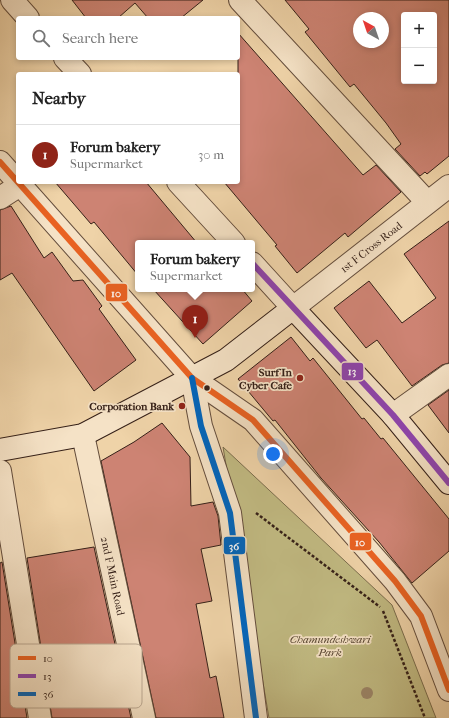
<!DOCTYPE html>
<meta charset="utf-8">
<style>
:root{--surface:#fff;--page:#f2f2f2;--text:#222;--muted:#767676;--line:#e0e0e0;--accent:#8f2418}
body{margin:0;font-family:"IM FELL French Canon",serif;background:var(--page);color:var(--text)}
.controls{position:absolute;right:12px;top:12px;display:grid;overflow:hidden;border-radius:4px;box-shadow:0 2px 6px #0003}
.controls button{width:36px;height:36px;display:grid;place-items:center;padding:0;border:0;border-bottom:1px solid var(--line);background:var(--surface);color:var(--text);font:20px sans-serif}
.compass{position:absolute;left:353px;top:12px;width:36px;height:36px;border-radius:50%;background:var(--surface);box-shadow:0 2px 6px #0003;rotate:320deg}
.you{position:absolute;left:273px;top:454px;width:14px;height:14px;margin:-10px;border:3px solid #fff;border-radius:50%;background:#1a73e8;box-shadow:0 0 0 6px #1a73e833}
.badge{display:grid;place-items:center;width:26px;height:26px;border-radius:50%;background:var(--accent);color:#fff;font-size:13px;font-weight:700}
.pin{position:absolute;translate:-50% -33px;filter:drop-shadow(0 1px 2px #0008)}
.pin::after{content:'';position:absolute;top:21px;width:14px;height:12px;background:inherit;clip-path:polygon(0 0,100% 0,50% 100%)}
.popup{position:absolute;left:135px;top:240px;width:120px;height:52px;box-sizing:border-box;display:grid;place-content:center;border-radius:4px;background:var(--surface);filter:drop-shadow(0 1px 3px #0005);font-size:13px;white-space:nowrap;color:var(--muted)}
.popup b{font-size:15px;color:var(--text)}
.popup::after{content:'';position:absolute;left:50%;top:100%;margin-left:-8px;border:8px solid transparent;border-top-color:var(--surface)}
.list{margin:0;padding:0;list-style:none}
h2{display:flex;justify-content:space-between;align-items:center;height:52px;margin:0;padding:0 16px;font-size:17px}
h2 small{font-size:13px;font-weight:400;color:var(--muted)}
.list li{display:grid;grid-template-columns:26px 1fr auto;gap:12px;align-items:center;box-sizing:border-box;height:60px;padding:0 16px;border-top:1px solid var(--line)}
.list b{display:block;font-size:15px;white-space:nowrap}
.list p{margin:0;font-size:13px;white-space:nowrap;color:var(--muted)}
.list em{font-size:13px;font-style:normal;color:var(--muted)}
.icon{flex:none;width:22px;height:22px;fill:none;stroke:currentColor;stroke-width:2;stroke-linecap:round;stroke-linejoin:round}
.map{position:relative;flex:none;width:449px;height:718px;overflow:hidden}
.search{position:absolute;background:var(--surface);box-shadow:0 2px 6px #0003;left:16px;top:16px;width:224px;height:44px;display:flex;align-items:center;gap:10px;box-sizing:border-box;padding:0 14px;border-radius:4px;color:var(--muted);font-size:15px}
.panel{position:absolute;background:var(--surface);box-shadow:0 2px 6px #0003;left:16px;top:72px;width:224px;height:112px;border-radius:4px}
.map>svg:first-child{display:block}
.green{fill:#c1ba82;stroke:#7b6d4d}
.building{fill:#cd8373;stroke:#352018;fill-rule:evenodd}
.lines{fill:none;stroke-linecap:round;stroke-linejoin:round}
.street-casing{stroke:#644d3c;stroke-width:24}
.secondary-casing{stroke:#352018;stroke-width:24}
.path{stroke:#352018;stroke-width:2.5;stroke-dasharray:3 2;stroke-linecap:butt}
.street{stroke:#f5e2c6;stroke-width:22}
.secondary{stroke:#f5e2c6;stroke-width:22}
.bus-1-casing{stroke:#f5e2c6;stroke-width:9}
.bus-2-casing{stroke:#f5e2c6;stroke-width:9}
.bus-3-casing{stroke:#f5e2c6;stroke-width:9}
.bus-1{stroke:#e96222;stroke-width:6}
.bus-2{stroke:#8e44ad;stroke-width:6}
.bus-3{stroke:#0065bd;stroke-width:6}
.tree{fill:#9c8567}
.poi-dot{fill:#8f2418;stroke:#f5e2c6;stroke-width:1.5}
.bus-dot{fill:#352018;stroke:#f5e2c6;stroke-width:1.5}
.labels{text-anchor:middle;stroke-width:3.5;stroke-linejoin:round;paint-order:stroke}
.street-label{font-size:11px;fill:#352018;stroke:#f5e2c6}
.poi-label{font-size:11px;font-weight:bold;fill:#352018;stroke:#f5e2c6;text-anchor:end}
.park-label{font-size:11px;font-style:italic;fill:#584632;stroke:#f5e2c6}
.key{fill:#f5e2c6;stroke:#bba892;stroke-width:1}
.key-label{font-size:11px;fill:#352018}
.line-badge{stroke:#f5e2c6;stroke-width:1.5}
.badge-label{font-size:11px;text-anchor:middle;font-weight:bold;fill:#fff}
</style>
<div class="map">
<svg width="449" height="718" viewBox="0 0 449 718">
<rect width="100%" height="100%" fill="#efd3a8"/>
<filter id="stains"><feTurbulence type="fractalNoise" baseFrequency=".005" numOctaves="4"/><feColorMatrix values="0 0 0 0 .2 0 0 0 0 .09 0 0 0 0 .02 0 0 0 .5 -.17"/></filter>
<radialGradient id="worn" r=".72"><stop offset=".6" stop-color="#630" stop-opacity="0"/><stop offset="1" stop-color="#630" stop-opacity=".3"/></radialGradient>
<polygon class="green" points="223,447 392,605 436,718 269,718"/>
<g class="building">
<polygon points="72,0 203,0 181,18 148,18 135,3 118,18 86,18"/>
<path d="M 285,0 L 449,0 L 449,156 L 427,174 L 425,172 L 420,176 L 395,149 L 401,144 L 386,123 L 354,84 L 350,87 L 305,32 L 309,29 ZM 404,15 L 434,15 L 434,81 L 404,81 ZM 359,18 L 383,18 L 383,42 L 359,42 Z"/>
<polygon points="238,33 363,175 376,165 401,192 348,237 345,233 297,273 275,246 277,245 224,182 238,182"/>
<polygon points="55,182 146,182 197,243 138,243 138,275 94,222 91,224"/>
<polygon points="11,206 44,258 52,252 73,281 83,280 102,306 99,309 136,360 94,391 12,273 0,280 0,210"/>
<polygon points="449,221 449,363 442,365 412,386 377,340 366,348 334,308 369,281 402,323 436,298 404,254"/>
<polygon points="153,289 242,289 252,301 203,344"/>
<polygon points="291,337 310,361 313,358 362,419 364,418 381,439 383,438 449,519 449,551 412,583 379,542 321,478 275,420 273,421 238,379"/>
<polygon points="449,390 449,433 428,405"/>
<polygon points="162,423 190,457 191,506 213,502 218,516 221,545 201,549 212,601 196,604 210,678 216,676 224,718 156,718 101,461 134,442"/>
<polygon points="94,547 131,718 52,718 27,558"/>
<polygon points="2,562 27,718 0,718 0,563"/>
</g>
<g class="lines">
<defs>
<g id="street">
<polyline points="12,0 28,18"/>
<polyline points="240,0 427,202"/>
<polyline points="65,58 80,74"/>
<polyline points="0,162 192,378 253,420 395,581 421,616 449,690"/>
<polyline points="178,182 234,243"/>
<polyline points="0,198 20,185"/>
<polyline points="252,263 293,308 449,186"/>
<polyline points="192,378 201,426 230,513 256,718"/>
<polyline points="393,415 449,375"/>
<polyline points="83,435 144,718"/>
<polyline points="0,471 40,718"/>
</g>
<polyline id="secondary" points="0,450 83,435 226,360 293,308 393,415 449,483"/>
</defs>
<use href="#street" class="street-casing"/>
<use href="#secondary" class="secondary-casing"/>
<g class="path">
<polyline points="256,513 380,607"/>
<polyline points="383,611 425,718"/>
</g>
<use href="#street" class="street"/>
<use href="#secondary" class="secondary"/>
<defs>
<polyline id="bus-1" points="0,162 192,378 253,420 395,581 421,616 449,690"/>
<polyline id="bus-2" points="252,263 393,415 449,483"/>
<polyline id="bus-3" points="192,378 201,426 230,513 256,718"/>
</defs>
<use href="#bus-1" class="bus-1-casing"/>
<use href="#bus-2" class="bus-2-casing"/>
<use href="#bus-3" class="bus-3-casing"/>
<use href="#bus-1" class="bus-1"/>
<use href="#bus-2" class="bus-2"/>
<use href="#bus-3" class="bus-3"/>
</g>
<circle class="tree" cx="367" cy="693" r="6"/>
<g class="poi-dot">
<circle cx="300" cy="378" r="4"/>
<circle cx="182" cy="406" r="4"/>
</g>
<circle class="bus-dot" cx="207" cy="388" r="3.5"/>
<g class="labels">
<g class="street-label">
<text transform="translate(371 247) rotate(-38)" y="4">1st F Cross Road</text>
<text transform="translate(113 576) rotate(78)" y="4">2nd F Main Road</text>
</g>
<g class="poi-label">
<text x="292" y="376">Surf In<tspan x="292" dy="13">Cyber Cafe</tspan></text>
<text x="174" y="410">Corporation Bank</text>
</g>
<g class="park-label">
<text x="330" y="643">Chamundeshwari<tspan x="330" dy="13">Park</tspan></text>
</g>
</g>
<rect x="10" y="644" width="132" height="64" rx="6" class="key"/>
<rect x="18" y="656" width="18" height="4" fill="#e96222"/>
<rect x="18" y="674" width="18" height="4" fill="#8e44ad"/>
<rect x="18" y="692" width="18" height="4" fill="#0065bd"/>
<g class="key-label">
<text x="43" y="662">10</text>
<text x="43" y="680">13</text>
<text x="43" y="698">36</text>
</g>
<g class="line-badge">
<rect x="105" y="283" width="23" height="19" rx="4" fill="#e96222"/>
<rect x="341" y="362" width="23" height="19" rx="4" fill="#8e44ad"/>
<rect x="349" y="532" width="23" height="19" rx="4" fill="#e96222"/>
<rect x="223" y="536" width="23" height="19" rx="4" fill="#0065bd"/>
</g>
<g class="badge-label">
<text x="116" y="297">10</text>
<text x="352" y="375">13</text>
<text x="360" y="546">10</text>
<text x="234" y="550">36</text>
</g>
<rect width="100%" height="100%" filter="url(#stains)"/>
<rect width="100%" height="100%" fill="url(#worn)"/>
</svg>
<div class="controls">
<button>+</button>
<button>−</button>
</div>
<svg class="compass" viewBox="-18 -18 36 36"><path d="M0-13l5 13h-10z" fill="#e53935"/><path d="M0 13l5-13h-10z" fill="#767676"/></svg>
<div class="you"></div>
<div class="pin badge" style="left:195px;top:338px">1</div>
<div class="popup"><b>Forum bakery</b>Supermarket</div>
<div class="search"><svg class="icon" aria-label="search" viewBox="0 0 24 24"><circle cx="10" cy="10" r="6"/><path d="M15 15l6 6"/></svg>Search here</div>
<section class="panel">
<h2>Nearby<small></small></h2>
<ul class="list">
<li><span class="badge">1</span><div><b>Forum bakery</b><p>Supermarket</p></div><em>30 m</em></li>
</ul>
</section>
</div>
